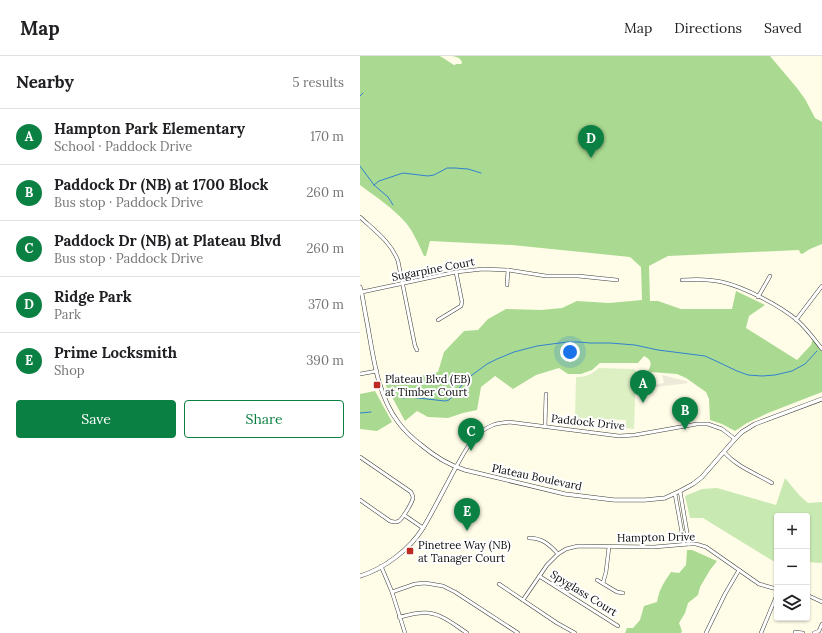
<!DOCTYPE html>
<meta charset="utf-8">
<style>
:root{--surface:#fff;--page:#f2f2f2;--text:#202124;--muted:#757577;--line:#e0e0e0;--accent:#0b8043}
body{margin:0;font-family:Lora,serif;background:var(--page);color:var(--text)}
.controls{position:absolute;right:12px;bottom:12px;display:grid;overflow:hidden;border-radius:4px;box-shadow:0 1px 3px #0004}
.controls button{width:36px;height:36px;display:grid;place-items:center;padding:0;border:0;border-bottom:1px solid var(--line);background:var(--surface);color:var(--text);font:20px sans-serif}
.you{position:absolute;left:210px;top:296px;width:14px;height:14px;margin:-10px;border:3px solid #fff;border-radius:50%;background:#1a73e8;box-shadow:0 0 0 6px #1a73e833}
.badge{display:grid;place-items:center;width:26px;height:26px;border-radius:50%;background:var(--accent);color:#fff;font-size:13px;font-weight:700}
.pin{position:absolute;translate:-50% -33px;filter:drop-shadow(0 1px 2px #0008)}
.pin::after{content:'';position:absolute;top:21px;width:14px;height:12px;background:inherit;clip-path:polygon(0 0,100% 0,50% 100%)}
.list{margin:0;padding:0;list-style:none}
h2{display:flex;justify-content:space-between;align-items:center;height:52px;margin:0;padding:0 16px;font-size:17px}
h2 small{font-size:13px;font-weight:400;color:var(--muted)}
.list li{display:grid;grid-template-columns:26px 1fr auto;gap:12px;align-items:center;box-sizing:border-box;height:56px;padding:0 16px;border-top:1px solid var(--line)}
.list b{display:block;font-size:15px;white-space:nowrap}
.list p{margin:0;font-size:13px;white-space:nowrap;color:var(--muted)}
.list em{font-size:13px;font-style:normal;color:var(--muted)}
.actions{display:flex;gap:8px;padding:12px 16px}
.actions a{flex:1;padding:9px 0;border:1px solid var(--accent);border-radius:4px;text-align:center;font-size:14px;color:var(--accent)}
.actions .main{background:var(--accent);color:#fff}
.icon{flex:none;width:22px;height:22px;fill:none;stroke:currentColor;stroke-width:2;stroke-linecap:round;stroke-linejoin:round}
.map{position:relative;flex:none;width:462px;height:577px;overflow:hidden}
header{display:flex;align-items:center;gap:24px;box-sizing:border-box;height:56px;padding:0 20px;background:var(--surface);border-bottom:1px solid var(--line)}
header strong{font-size:19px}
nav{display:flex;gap:22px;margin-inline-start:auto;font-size:14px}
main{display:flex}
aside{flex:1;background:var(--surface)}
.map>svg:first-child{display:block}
.green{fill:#c9e9b2}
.forest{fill:#aada91}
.pitch{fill:#dcf0c4}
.plaza{fill:#edead9}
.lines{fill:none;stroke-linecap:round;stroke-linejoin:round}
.stream{stroke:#3180d0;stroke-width:1}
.minor-casing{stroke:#3d3d3d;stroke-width:4}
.tertiary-casing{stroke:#3d3d3d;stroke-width:4.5}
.minor{stroke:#fff;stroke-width:3}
.tertiary{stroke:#fff;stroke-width:3.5}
.poi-dot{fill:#bc2921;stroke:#fff;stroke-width:1.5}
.labels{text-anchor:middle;stroke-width:4;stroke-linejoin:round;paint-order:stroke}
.street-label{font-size:11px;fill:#0a0a0a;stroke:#fff}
.poi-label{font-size:11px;fill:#0a0a0a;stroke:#fff;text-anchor:start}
</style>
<header>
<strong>Map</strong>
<nav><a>Map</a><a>Directions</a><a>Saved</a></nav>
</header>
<main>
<aside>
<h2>Nearby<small>5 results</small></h2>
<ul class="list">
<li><span class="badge">A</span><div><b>Hampton Park Elementary</b><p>School · Paddock Drive</p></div><em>170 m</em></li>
<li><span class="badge">B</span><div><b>Paddock Dr (NB) at 1700 Block</b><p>Bus stop · Paddock Drive</p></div><em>260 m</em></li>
<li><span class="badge">C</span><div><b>Paddock Dr (NB) at Plateau Blvd</b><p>Bus stop · Paddock Drive</p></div><em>260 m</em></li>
<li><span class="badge">D</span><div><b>Ridge Park</b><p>Park</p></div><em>370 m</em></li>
<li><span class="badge">E</span><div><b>Prime Locksmith</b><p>Shop</p></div><em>390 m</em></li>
</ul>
<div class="actions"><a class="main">Save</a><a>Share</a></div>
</aside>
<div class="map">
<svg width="462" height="577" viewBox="0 0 462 577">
<rect width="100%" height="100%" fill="#fffde8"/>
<polygon class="green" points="425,422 440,440 448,447 462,446 462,507 447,506 447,460 417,460 417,505 413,505 343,462 330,462 325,440 342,433 357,432 416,449"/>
<g class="forest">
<path d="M 0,0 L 80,0 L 94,9 L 97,8 L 101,8 L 102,7 C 101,2 97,1 92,0 L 410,0 L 437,32 L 445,43 L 455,62 L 462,66 L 462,188 L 450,193 L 442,198 L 440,197 L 439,194 L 308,200 L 289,210 L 290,245 L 298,245 L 321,253 L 372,253 L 376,235 L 405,249 L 389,260 L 386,272 L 437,304 L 451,289 L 453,283 L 462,295 L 462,336 L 408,357 L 387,367 L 375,375 L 362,368 L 350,364 L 349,343 L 346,336 L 326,322 L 317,318 L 291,316 L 288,315 C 292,308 292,304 284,300 L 278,307 L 240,307 L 232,314 L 221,318 L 208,318 L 199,312 L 176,319 L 153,333 L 135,320 L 121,331 L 117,354 L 103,357 L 88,362 L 68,361 L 57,355 L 45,365 L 25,328 L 78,316 L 84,296 L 104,275 L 118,274 L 128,263 L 146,253 L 181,254 L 202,252 L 217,245 L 249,247 L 282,244 L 281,211 L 270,201 L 152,189 L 70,185 L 66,200 L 64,200 C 59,189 54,177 46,167 C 33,152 16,141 0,129 Z"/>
<polygon points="15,335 32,366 17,375 0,373 0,338"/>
<path d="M 327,494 L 332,494 L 357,505 L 350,514 L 340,531 L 338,539 L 328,547 L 325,557 L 319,567 L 322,575 L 321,577 L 265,577 L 267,572 L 273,572 L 280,564 L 284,550 L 297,546 C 299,534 304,526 311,516 L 319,517 L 326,509 Z"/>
</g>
<path class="pitch" d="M 239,312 L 274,313 L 276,315 L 274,373 L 266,372 L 266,364 L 215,362 L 216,321 C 226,321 232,318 239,312 Z"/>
<polygon class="plaza" points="302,319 326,325 328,327 289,332 287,331 289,322 290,329 304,327"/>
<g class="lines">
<g class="stream">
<polyline points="0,40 3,37"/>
<polyline points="0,110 14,129 28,141 33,149"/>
<polyline points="14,129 19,125 43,117 68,120 74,119 87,112 95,112 108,113 121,117"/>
<polyline points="43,342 49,341 85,345 89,344 108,322 127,308 137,303 154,296 177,290 207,286 219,286 230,287 250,287 275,289 298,294 345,300 356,305 377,315 388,319 402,320 415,319 432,315 445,308 457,295"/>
<polyline points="0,357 11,356"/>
</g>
<defs>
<g id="minor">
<path d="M 0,161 C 14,174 31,186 38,205 L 55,290 L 57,294"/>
<path d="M 322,224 C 335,223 349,223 362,226 C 384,231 421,250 438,265 C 447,273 454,283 462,293"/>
<polyline points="147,229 148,214"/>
<polyline points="2,236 96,216 123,213 148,214 186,220 218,220 257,224"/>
<polyline points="398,241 410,220"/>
<polyline points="78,264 101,250 102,246 96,216"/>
<polyline points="436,264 462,230"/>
<polyline points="0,318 17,315"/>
<polyline points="185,371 186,338"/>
<path d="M 364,396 C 377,411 395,417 412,427"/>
<path d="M 0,401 L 51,436 C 52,439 53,439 53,442 C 52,447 43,462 39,465 C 36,467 33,466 30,465 L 0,444"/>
<path d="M 96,411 C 106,394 113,377 133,369 C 138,367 144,367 149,366 L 259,380 L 275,379 L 337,368 L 348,368 L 362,373 L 375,383"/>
<polyline points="320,435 329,488"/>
<polyline points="315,438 324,488"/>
<polyline points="44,459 63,472"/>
<path d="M 169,482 C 182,482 189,488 198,498"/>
<polyline points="21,510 32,536 45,577"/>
<polyline points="179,520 258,570"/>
<polyline points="237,524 257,536 263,537"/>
<polyline points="243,527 246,516 249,491"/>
<polyline points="139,528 197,567 215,577"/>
<polyline points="32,536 55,528 65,527 83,530 95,536 158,577"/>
<polyline points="447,539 462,546"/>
<polyline points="163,544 187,509 198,498 206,493 218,490 294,491 329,488 336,488 346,491 399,528 413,532 417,533"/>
<path d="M 39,561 C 46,560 54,557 61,557 C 79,555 93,568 107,577"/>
<polyline points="435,576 443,577"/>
<polyline points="346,577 365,538 379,514"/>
<polyline points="401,577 416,541 417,533"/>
<polyline points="454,577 459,575 462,568"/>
</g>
<g id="tertiary">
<path d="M 0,231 C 3,241 4,251 6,261 C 13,296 16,337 38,366 C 44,374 52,382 60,388 C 73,399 88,409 105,414 L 205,438 L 254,444 L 285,444 L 305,442 L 320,435 L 333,428 L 342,421 L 375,383 L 382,376 L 395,368 L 462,343"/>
<path d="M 0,520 C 24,513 50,493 63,472 C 75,452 85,431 96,411"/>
</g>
</defs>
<use href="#minor" class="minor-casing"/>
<use href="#tertiary" class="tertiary-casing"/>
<use href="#minor" class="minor"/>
<use href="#tertiary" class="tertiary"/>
</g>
<g class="poi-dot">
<rect x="13" y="325" width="8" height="8" rx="2"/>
<rect x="46" y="491" width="8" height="8" rx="2"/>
</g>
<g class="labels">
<g class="street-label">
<text transform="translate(73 213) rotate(-11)" y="4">Sugarpine Court</text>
<text transform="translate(228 366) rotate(6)" y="4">Paddock Drive</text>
<text transform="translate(177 421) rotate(12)" y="4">Plateau Boulevard</text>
<text transform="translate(296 481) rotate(-1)" y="4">Hampton Drive</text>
<text transform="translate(224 537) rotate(32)" y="4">Spyglass Court</text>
</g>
<g class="poi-label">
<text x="25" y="327">Plateau Blvd (EB)<tspan x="25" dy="13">at Timber Court</tspan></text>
<text x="58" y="493">Pinetree Way (NB)<tspan x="58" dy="13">at Tanager Court</tspan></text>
</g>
</g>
</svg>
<div class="controls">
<button>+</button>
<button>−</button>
<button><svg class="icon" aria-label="layers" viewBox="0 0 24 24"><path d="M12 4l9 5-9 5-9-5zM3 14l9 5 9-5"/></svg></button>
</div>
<div class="you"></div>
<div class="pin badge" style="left:283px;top:347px">A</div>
<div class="pin badge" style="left:325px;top:374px">B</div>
<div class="pin badge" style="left:111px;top:395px">C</div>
<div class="pin badge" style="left:231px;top:102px">D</div>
<div class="pin badge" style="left:107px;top:475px">E</div>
</div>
</main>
